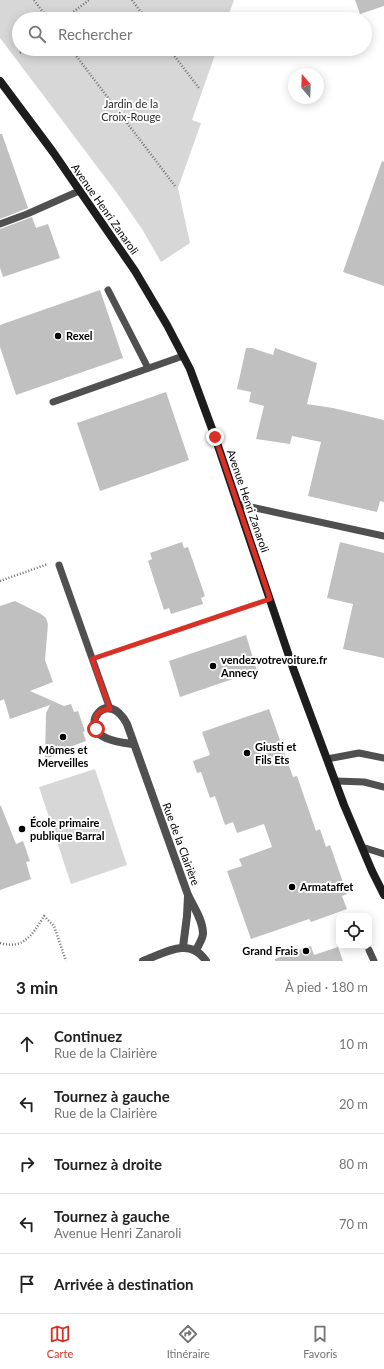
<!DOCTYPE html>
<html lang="fr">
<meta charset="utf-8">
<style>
:root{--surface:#fff;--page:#f2f2f2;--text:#222;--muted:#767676;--line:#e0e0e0;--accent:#d93025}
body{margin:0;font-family:Lato,sans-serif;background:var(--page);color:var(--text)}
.controls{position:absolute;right:12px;bottom:12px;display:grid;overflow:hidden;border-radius:8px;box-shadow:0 2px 10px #0003}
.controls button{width:36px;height:36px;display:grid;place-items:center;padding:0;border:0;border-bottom:1px solid var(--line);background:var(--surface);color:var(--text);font:20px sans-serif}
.compass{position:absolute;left:288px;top:68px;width:36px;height:36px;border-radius:50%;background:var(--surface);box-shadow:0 2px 10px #0003;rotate:341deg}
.stop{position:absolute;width:12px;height:12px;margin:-9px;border:3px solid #d93025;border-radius:50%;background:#fff}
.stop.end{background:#d93025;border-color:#fff;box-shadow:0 1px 4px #0008}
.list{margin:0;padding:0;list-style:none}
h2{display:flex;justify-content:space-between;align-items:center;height:52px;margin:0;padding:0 16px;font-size:17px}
h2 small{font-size:13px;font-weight:400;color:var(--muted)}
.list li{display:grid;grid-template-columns:26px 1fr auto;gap:12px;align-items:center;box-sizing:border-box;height:60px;padding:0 16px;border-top:1px solid var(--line)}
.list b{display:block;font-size:15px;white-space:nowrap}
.list p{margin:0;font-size:13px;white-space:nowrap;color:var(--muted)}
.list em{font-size:13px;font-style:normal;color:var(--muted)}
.icon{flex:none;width:22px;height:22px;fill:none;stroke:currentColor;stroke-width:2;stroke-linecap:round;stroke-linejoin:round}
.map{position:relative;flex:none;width:384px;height:961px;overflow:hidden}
.search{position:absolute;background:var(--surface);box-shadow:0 2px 10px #0003;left:12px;right:12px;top:12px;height:44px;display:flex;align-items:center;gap:10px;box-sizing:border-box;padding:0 14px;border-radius:22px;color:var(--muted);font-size:15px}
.sheet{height:352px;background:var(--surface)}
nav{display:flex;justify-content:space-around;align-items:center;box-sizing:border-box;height:56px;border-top:1px solid var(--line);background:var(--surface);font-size:11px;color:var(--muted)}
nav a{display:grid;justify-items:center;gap:2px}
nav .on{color:var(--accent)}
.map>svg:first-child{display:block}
.green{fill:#d7d7d7}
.building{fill:#c0c0c0}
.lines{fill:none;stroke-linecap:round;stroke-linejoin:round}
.path{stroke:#727272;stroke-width:2.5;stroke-dasharray:1 2;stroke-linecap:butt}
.lane{stroke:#505050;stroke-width:7}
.street{stroke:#505050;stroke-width:8}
.secondary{stroke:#1d1d1d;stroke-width:8}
.route{stroke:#d93025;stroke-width:5}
.poi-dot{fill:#000;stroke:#fff;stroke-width:1.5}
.labels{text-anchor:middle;stroke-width:4;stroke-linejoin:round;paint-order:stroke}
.park-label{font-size:11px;fill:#2e2e2e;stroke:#fff}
.street-label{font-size:11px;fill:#000;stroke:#fff}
.poi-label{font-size:11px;font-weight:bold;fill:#000;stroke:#fff;text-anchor:start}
</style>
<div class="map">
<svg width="384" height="961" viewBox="0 0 384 961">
<rect width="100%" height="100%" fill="#fff"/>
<g class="green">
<polygon points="0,0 234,0 227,19 19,19 19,49 217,49 192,120 201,123 178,188 190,243 161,262 142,229 117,193 0,38"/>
<polygon points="95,769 127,865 71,884 39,787"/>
</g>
<g class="building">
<polygon points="355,0 384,0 384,6 360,14"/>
<polygon points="0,134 2,134 28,208 0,219"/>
<polygon points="382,161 384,162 384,286 343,272"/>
<polygon points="32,217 36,228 48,224 60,258 3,277 0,268 0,229"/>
<polygon points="100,290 123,358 16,395 0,347 0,325"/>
<polygon points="246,348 252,348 273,355 275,348 317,363 307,404 333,408 384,420 384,502 380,501 377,512 308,496 321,442 292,436 290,444 256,439 264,406 249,402 251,392 237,389"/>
<polygon points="166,392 189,460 100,491 77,423"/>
<polygon points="182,542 184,548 188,547 205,596 201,598 203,604 171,614 169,608 164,610 148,561 152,559 150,553"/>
<polygon points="340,542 384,553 384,658 343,649 353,604 327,598"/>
<polygon points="15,601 41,614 46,618 48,624 45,660 53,682 30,691 64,706 71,704 74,712 78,711 85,731 83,732 86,741 70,747 71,750 45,759 46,713 50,705 10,719 4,699 0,701 0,606"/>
<polygon points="246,635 257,671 180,697 169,661"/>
<polygon points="269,709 293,777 297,776 316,831 320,829 326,847 330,845 347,894 342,896 347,909 311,922 309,919 251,939 227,871 242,866 239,859 272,847 264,824 237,833 233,822 225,825 215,796 210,798 201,772 197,773 193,761 210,755 202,732"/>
<polygon points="0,806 1,806 16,844 23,841 30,861 26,862 31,879 0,890"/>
<polygon points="311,946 314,955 338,947 343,961 275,961 275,959"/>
</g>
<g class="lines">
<g class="path">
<polyline points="34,0 48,19"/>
<polyline points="132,0 146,19"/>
<polyline points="64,19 89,0"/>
<polyline points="71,49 175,186"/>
<polyline points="169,49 199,88"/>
<polyline points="20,53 25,49"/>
<polyline points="0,581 48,564"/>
<polyline points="101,656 260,603"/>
<path d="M 0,943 C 24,950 33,934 44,916 L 54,926 L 66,961"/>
</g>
<g class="lane">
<polyline points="0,224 27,214 79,191"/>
<polyline points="108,290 148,368"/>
<polyline points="53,402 183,356"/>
<polyline points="237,504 384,536"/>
<polyline points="59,565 110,709"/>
<polyline points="327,759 359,753 384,758"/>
<polyline points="336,781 364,782 384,787"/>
<polyline points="362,847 384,854"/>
<polyline points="369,950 374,961"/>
</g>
<g class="street">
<path d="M 133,744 C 125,743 114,742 106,738 C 78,727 107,686 127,724 L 188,895 C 193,906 203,920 203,933 C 203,939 198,945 196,951"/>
<polyline points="183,947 187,916 188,896"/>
<path d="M 143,961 C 164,953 190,936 206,961"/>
</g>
<polyline class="secondary" points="0,81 53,152 135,271 167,325 190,369 215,437 293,668 344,805 372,871 384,895"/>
</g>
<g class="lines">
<path class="route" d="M 96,729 C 93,716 97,710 110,709 L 92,659 L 270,599 L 215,437"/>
</g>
<g class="poi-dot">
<circle cx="58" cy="336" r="4"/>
<circle cx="213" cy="666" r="4"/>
<circle cx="63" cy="737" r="4"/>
<circle cx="247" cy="753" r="4"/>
<circle cx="22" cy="829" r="4"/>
<circle cx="292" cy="887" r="4"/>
<circle cx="306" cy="951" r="4"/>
</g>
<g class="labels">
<g class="park-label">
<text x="131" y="108">Jardin de la<tspan x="131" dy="13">Croix-Rouge</tspan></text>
</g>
<g class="street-label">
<text transform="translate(105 209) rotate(55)" y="4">Avenue Henri Zanaroli</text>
<text transform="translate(248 501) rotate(71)" y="4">Avenue Henri Zanaroli</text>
<text transform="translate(181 844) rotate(70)" y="4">Rue de la Clairière</text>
</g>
<g class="poi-label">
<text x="66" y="340">Rexel</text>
<text x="221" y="664">vendezvotrevoiture.fr<tspan x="221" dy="13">Annecy</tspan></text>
<text x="255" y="751">Giusti et<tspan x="255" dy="13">Fils Ets</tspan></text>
<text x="63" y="754" text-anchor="middle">Mômes et<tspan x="63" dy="13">Merveilles</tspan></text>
<text x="30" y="827">École primaire<tspan x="30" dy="13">publique Barral</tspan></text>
<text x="300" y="891">Armataffet</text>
<text x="298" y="955" text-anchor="end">Grand Frais</text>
</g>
</g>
</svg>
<div class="controls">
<button><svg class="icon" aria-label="locate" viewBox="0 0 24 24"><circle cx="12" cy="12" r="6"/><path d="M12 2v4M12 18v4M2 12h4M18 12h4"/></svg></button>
</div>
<svg class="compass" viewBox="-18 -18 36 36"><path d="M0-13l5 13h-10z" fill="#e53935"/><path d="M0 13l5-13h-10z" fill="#767676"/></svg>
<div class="stop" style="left:96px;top:729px"></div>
<div class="stop end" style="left:215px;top:437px"></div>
<div class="search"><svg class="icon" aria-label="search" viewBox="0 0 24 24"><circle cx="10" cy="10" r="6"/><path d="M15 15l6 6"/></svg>Rechercher</div>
</div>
<section class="sheet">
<h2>3 min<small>À pied · 180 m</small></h2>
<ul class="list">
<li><svg class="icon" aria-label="ahead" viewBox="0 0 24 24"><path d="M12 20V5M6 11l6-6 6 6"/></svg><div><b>Continuez</b><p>Rue de la Clairière</p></div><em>10 m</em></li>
<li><svg class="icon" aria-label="left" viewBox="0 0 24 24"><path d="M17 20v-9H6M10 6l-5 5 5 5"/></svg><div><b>Tournez à gauche</b><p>Rue de la Clairière</p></div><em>20 m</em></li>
<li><svg class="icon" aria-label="right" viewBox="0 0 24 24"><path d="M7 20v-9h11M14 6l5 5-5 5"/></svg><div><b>Tournez à droite</b></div><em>80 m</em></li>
<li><svg class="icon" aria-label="left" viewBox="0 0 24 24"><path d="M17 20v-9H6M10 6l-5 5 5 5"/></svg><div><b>Tournez à gauche</b><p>Avenue Henri Zanaroli</p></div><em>70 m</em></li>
<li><svg class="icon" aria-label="arrive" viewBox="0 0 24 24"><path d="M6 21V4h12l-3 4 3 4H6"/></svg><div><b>Arrivée à destination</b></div></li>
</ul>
</section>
<nav>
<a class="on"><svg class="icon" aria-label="map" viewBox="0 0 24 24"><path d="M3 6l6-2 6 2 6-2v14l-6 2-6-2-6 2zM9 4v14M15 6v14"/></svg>Carte</a>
<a><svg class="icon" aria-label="directions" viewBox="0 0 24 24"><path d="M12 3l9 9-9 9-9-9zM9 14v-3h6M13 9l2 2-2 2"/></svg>Itinéraire</a>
<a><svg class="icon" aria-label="saved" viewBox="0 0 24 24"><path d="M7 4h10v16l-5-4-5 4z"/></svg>Favoris</a>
</nav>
